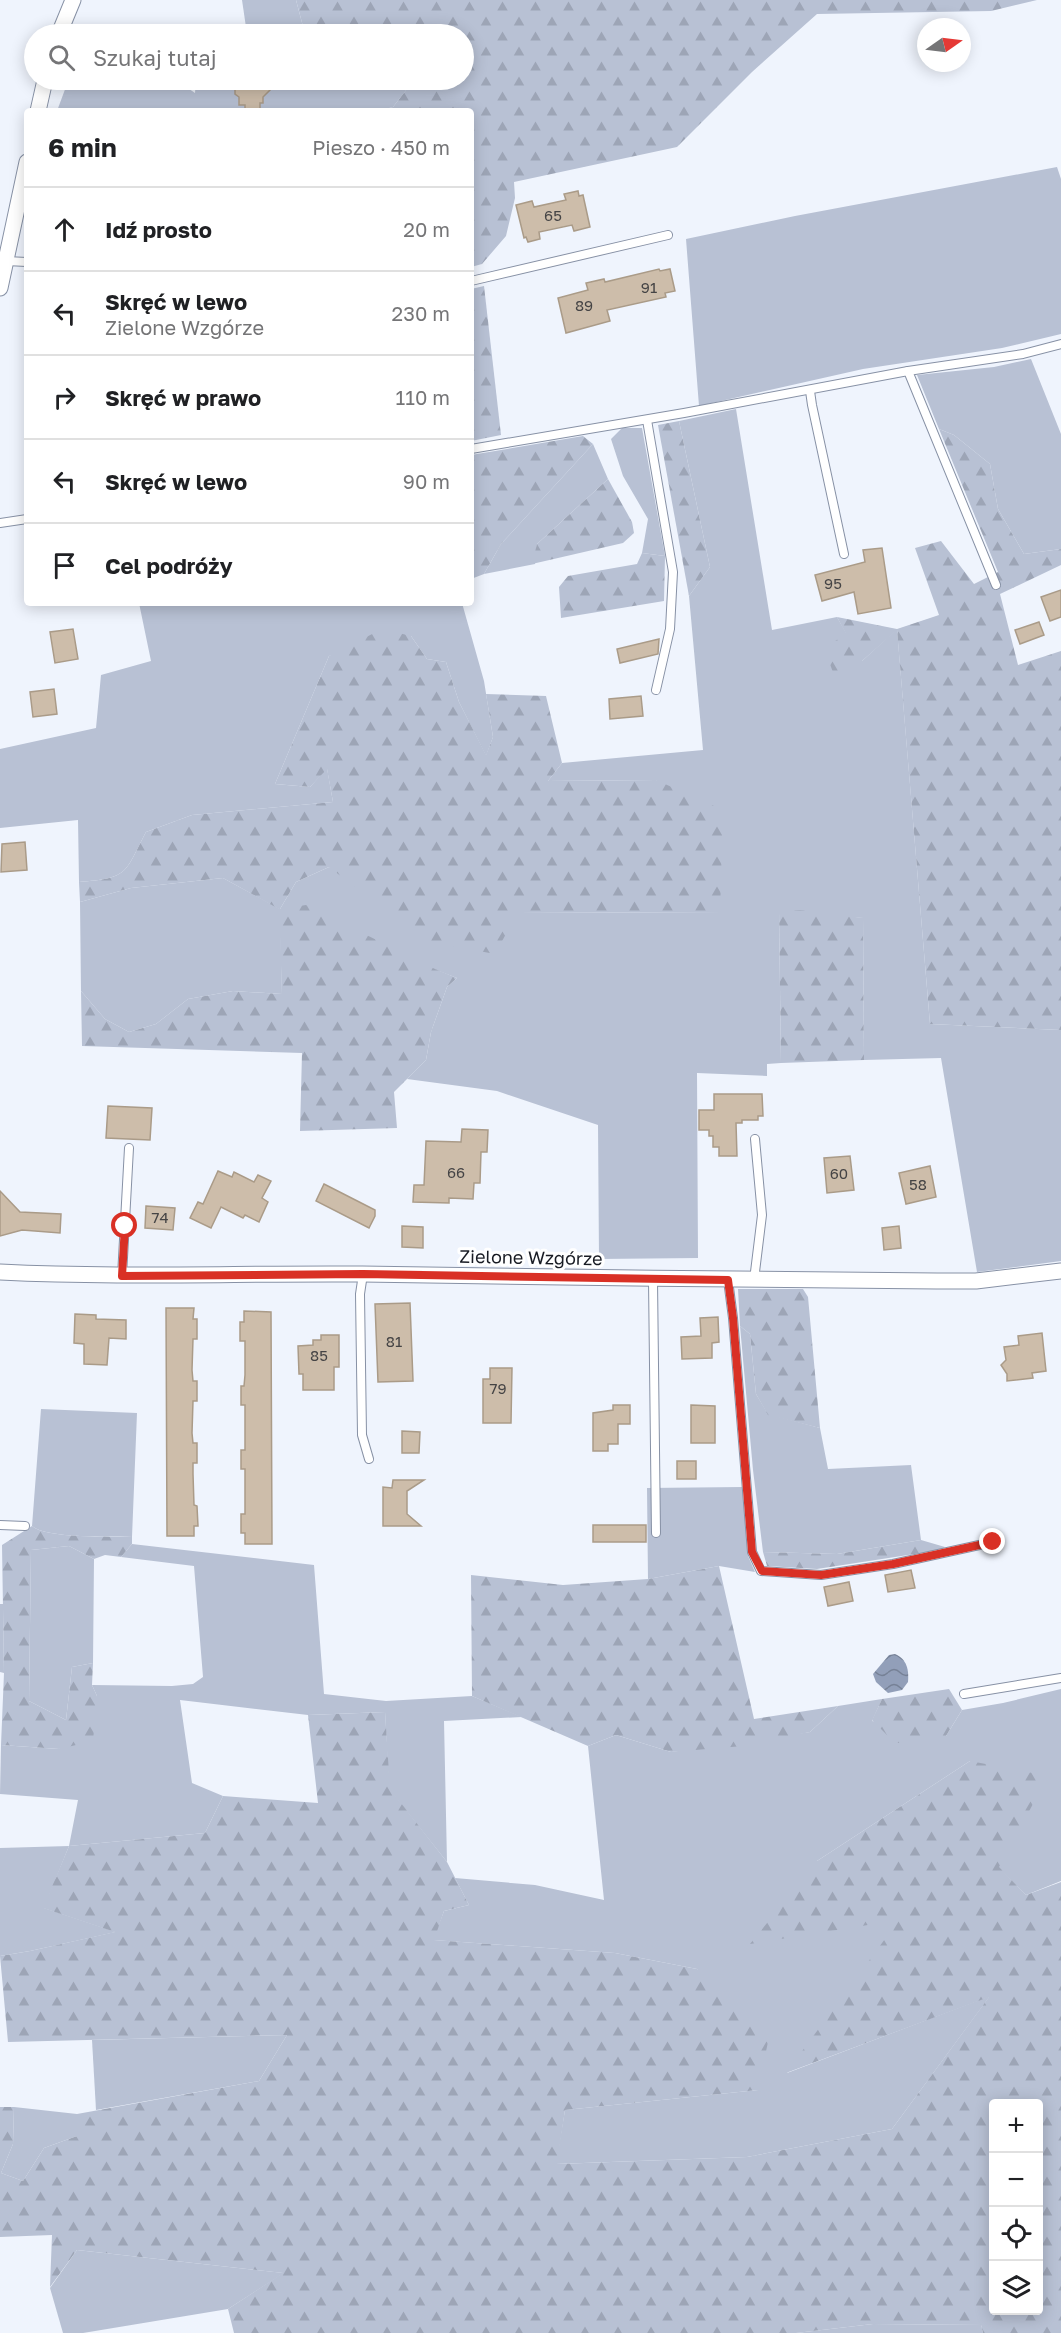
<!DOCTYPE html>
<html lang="pl">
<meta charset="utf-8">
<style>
:root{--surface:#fff;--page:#f6f6f6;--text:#202124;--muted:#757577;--line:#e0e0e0}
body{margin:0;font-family:"Golos Text",sans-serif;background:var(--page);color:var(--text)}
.controls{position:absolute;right:18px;bottom:18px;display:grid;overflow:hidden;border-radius:6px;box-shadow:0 3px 15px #0003}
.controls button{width:54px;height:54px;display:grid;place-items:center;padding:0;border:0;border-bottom:2px solid var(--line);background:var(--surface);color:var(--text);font:30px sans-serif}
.compass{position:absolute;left:917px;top:18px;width:54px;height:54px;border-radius:50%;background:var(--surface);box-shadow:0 3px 15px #0003;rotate:76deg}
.stop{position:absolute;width:18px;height:18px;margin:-14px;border:4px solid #d93025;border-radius:50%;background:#fff}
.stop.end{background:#d93025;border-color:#fff;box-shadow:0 2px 6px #0008}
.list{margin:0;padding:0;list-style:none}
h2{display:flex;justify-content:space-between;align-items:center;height:78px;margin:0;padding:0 24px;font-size:26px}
h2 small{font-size:20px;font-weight:400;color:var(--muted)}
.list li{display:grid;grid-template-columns:39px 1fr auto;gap:18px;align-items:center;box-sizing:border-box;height:84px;padding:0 24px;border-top:2px solid var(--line)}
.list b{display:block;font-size:22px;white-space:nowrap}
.list p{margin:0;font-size:20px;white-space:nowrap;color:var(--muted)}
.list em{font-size:20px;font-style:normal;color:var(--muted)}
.icon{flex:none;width:33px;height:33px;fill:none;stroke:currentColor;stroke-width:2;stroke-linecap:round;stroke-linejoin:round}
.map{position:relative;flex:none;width:1061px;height:2333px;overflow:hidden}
.search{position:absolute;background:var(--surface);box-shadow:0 3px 15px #0003;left:24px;top:24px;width:450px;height:66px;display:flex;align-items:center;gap:15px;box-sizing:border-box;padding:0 21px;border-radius:33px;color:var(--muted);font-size:22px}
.panel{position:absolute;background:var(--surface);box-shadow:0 3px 15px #0003;left:24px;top:108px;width:450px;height:498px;border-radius:6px}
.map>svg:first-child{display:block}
.green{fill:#b8c1d4}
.forest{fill:url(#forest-firs);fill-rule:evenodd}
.water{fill:url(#water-waves)}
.building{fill:#cdbdaa;stroke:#aa9b88;stroke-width:1.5}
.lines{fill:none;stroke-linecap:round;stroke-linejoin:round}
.service-casing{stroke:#8791a5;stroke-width:10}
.minor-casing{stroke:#8791a5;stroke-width:17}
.service{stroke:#fff;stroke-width:8}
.minor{stroke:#fff;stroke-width:15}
.route{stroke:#d93025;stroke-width:8}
.labels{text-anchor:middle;stroke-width:6;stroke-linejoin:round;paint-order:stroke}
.number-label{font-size:15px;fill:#454445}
.street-label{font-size:18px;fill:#181b23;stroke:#fff}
</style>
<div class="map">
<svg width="1061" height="2333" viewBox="0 0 1061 2333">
<defs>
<pattern id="forest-firs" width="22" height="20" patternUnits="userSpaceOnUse" patternTransform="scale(1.5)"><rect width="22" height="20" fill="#b8c1d4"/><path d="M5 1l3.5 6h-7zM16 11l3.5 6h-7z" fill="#9da5b6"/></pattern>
<pattern id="water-waves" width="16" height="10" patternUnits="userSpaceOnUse" patternTransform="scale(1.5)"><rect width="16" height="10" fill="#929fb9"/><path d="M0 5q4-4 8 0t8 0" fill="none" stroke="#768196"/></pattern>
</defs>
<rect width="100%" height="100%" fill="#eff4fd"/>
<g class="green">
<polygon points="242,0 296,0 305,34 247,34"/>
<polygon points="83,80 176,80 195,93 196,80 414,80 393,107 378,111 57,111 67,84"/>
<polygon points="1057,167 1061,179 1061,334 1002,348 863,369 699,406 686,239 795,216"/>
<polygon points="1031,359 1061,434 1061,549 1024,554 998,509 990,464 954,435 939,429 917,375 994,367"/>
<polygon points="736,409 772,630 837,617 862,661 897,629 930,1024 1061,1030 1061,1261 977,1272 941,1058 864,1060 863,918 779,912 781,1063 767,1064 767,1076 697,1073 698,1258 599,1259 598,1125 497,1091 407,1079 426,1060 431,1032 447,987 457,978 280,910 282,994 233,991 188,999 156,1024 129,1032 105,1019 81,991 80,902 131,888 223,878 280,909 296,882 329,867 517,912 720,913 656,780 548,781 562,763 703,750 689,596 710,567 679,421"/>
<polygon points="622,428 642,428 665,556 642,553 648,519 623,476 611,439"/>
<polygon points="593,444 608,479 537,544 535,564 484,574 501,544"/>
<path d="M 139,603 L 462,603 L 484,681 L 493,737 L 486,756 L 459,702 L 446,662 L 427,659 L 411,636 L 329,656 L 275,784 L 310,787 L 327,768 L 333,802 L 192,815 L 146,832 C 124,874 129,878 79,882 L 78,820 L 0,828 L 0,749 L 96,728 L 101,675 L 151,661 Z"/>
<polygon points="740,1326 750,1334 756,1394 768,1414 820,1428 828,1469 911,1465 921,1540 837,1554 763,1552 753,1470"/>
<path d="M 41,1409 L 137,1413 L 132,1537 C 111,1536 47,1539 32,1526 Z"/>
<polygon points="743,1487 748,1556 755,1572 719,1566 648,1579 647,1488"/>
<polygon points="132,1544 314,1565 324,1694 386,1701 472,1696 522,1717 444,1721 447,1862 389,1789 385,1712 308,1715 180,1700 192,1783 223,1796 205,1833 69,1846 44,1908 116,1932 30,1951 0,1956 0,1848 69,1846 78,1800 0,1794 1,1745 59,1749 97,1696 92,1685 172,1686 193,1684 203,1677 194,1566 121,1557"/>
<polygon points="69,1546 94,1559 93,1663 72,1667 66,1720 29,1701 31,1550"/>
<polygon points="0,1604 3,1604 4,1673 0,1672"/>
<polygon points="1061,1689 1061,1881 1026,1895 999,1868 970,1761 817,1861 900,1920 787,2073 990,1996 892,2129 747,2157 556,2164 565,2110 758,2090 697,1969 615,1953 433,1940 444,1911 469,1905 455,1878 535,1885 604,1900 588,1746 616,1735 671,1752 810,1732 838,1706 882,1699 872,1721 946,1736 962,1710 1003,1703"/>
<polygon points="287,2035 259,2081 96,2110 92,2040"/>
<polygon points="14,2107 77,2114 77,2136 44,2148 23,2181 1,2173 13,2144"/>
<polygon points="77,2250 284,2273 228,2309 83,2333 63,2333 50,2288"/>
<polygon points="873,2324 981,2325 983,2333 796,2333"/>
</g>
<g class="forest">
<polygon points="296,0 1037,0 991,11 817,14 752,72 677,147 514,182 515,198 506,236 482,264 471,267 471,111 378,111 393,107 414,80 411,80 464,80 464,34 305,34"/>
<polygon points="484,286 501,435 471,441 471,289"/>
<polygon points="679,421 710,567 689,596 658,425"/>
<polygon points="939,429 954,435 990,464 998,509 1024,554 1061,549 1061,565 1000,594 1018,665 1061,651 1061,1030 930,1024 897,630 862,661 834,675 824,648 846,634 837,617 897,629 939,615 915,548 941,541 974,584 998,572"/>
<polygon points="583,436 593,444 501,544 484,574 471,579 471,455"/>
<polygon points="608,479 632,522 634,533 623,543 532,564 537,544"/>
<polygon points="642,553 665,556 664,601 561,618 559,587 568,576 637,564"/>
<path d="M 382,629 L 411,636 L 427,659 L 446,662 L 459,702 L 486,755 L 493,737 L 486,694 L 546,696 L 562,763 L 548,781 L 656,780 L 723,810 L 720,913 L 518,912 L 495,954 L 425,941 L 329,867 L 296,882 L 280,909 L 306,905 L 435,969 L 457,978 L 447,987 L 431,1032 L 426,1060 L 394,1092 L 397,1128 L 300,1131 L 302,1053 L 82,1046 L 81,991 L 105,1019 L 129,1032 L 156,1024 L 188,999 L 233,991 L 282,994 L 279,909 L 223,878 L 131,888 L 80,902 L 79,882 C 129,878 124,874 146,832 L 192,815 L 333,802 L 327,769 L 310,787 L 275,784 L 329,656 Z"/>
<polygon points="800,910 863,918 864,1060 781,1063 779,912"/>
<polygon points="738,1289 803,1289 808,1297 820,1428 768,1415 756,1394 750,1334 740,1326"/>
<path d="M 32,1526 C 47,1539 111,1536 132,1537 L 132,1544 L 121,1557 L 105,1555 L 94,1559 L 69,1546 L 31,1550 L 29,1701 L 66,1720 L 72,1667 L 93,1663 L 92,1685 L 97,1696 L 93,1741 L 59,1749 L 1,1745 L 4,1673 L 2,1545 Z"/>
<polygon points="921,1540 945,1547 928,1560 921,1553 817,1569 767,1566 763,1552 837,1554"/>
<polygon points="719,1566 754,1719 838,1706 810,1732 743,1746 671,1752 616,1735 588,1746 472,1696 471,1575 563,1585 648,1579"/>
<polygon points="949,1689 962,1710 946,1736 920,1742 895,1743 872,1720 882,1699"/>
<path d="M 385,1712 L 390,1789 L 447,1862 L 469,1905 L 444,1911 L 434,1940 L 615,1953 L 697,1969 L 769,2037 L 758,2090 L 565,2110 L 557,2164 L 747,2157 L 892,2129 L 989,1997 L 786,2073 L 899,1920 L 750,1944 L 817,1861 L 970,1761 L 1048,1776 L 999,1867 L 1026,1895 L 1061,1882 L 1061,2333 L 983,2333 L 981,2325 L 873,2324 L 796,2333 L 234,2333 L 228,2309 L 283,2273 L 77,2250 L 50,2287 L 52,2235 L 0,2237 L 0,2107 L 14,2107 L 13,2144 L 1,2173 L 23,2181 L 44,2148 L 77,2136 L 77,2114 L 259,2081 L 287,2035 L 8,2042 L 0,1956 L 30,1951 L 115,1932 L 43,1908 L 69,1846 L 205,1833 L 223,1796 L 318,1803 L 308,1715 ZM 994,2104 L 1038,2104 L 1038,2310 L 994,2310 Z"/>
</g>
<path class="water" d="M 895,1654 C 907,1659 909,1670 908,1682 L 902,1690 L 888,1693 L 876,1682 L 873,1674 L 889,1655 Z"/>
<g class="building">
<polygon points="239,80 263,80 263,83 271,89 263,97 263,103 260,103 260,111 245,111 245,105 239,105 239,97 235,94 235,83 239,83"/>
<polygon points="578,191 579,196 583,195 590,227 574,231 572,225 539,232 540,239 528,242 526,237 524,238 516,205 532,201 534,207 566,200 564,194"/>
<polygon points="659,269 660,271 670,269 675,291 665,293 666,297 607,310 610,321 566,333 558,298 588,290 586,283 604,279 605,282"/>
<polygon points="882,548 891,608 858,614 854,592 822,601 815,575 865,562 863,550"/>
<polygon points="1061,590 1061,617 1050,621 1041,597"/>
<polygon points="1039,622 1044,635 1020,644 1015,630"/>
<polygon points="73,629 78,659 55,663 50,632"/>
<polygon points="659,639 658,654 620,663 617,649"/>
<polygon points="54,689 57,714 33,717 30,692"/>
<polygon points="641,696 643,716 610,719 609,699"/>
<polygon points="25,842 27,870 1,872 2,844"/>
<polygon points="714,1094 762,1094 763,1116 758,1116 758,1120 742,1120 742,1123 736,1123 737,1156 719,1156 719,1147 713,1147 713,1136 709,1136 709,1130 699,1130 699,1110 714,1110"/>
<polygon points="108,1106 152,1108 150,1140 106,1138"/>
<polygon points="462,1129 488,1130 487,1152 481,1152 480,1183 474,1183 473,1199 449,1198 449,1203 413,1202 414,1185 424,1185 426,1141 461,1142"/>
<polygon points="850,1156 854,1190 827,1193 824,1158"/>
<polygon points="930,1166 936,1197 906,1204 899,1173"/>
<polygon points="218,1171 232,1177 234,1172 254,1182 258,1175 271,1181 262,1198 268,1202 259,1222 245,1215 243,1218 221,1207 211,1228 190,1218 198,1202 203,1204"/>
<polygon points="324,1184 375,1210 375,1216 369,1228 316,1201"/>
<polygon points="0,1191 20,1212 61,1214 60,1233 22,1230 0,1236"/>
<polygon points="146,1206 175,1208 173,1230 145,1228"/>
<polygon points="402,1226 423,1227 423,1248 402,1247"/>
<polygon points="899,1226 901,1248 884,1250 882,1228"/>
<polygon points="410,1303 413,1381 378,1382 375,1304"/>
<polygon points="166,1308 194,1308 193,1319 197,1319 197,1339 193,1339 192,1370 193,1381 197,1381 197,1401 193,1401 192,1433 193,1443 197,1443 197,1463 193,1463 193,1474 194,1505 197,1506 198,1526 194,1526 194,1536 167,1536"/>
<polygon points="244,1311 271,1312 272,1544 245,1544 245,1533 241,1533 241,1514 245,1514 245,1469 241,1469 241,1450 245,1450 245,1405 241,1405 241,1386 244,1386 245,1375 245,1341 240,1341 240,1322 244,1322"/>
<polygon points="75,1314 96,1315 96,1319 126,1320 126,1339 109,1338 107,1365 84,1364 84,1344 74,1343"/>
<polygon points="718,1317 719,1342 712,1343 712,1358 682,1359 681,1337 701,1336 700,1318"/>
<polygon points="1042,1333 1046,1371 1032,1373 1033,1378 1007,1381 1007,1374 1001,1365 1006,1360 1004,1347 1019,1345 1018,1336"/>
<polygon points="321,1335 339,1335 339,1367 334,1367 334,1390 303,1390 303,1374 299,1374 298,1346 313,1345 313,1340 321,1340"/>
<polygon points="490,1368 512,1368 511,1423 483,1423 483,1379 490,1379"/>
<polygon points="613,1405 630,1405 630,1424 618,1424 618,1444 608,1444 608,1451 593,1451 593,1413 613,1410"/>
<polygon points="691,1405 715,1406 715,1443 691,1443"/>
<polygon points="402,1431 420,1432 419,1453 402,1453"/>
<rect x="677" y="1461" width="19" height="18"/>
<polygon points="393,1480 424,1480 407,1491 407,1514 421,1526 383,1526 383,1487 392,1488"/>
<rect x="593" y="1525" width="53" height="17"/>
<polygon points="911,1570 915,1588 888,1592 885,1575"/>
<polygon points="849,1582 853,1601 828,1606 824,1587"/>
</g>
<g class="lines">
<defs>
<g id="service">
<polyline points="6,261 27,262"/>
<polyline points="471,281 668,235"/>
<polyline points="908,371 1023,354 1061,344"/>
<polyline points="810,391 812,405 844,554"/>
<polyline points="647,420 673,572 670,629 656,690"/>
<polyline points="471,449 684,413 908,371 996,585"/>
<polyline points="0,523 27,519"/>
<polyline points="363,1274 360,1294 362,1435 369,1459"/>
<polyline points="122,1276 129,1148"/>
<polyline points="653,1280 656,1533"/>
<polyline points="728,1280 733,1318 752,1552 761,1571 821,1575 893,1564 993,1542"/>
<polyline points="754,1280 762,1215 755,1139"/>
<polyline points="0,1525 25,1526"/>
<polyline points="964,1694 1061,1678"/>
</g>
<g id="minor">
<polyline points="59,34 73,0"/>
<polyline points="38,111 45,80"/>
<polyline points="0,288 27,162"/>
<path d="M 0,1272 C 121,1278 241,1273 362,1274 C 554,1277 745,1280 937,1281 L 976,1281 L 1061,1271"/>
</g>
</defs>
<use href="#service" class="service-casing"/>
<use href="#minor" class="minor-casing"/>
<use href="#service" class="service"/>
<use href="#minor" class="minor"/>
</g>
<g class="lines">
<polyline class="route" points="125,1226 122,1276 363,1274 728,1280 733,1318 752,1552 762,1571 821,1575 893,1564 993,1542"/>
</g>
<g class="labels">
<g class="number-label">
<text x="553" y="221">65</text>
<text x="649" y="293">91</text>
<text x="584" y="311">89</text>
<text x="833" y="589">95</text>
<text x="456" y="1178">66</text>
<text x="839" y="1179">60</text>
<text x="918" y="1190">58</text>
<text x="160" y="1223">74</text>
<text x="394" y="1347">81</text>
<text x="319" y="1361">85</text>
<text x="498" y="1394">79</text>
</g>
<g class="street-label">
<text transform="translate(531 1258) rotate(1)" y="6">Zielone Wzgórze</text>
</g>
</g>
</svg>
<div class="controls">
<button>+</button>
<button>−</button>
<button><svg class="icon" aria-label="locate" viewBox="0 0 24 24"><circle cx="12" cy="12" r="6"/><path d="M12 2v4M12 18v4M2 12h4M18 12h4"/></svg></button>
<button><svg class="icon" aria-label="layers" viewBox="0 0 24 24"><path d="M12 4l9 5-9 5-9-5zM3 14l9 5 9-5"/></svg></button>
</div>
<svg class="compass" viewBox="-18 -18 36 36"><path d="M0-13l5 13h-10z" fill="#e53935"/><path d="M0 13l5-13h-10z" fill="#757577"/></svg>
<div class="stop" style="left:125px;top:1226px"></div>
<div class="stop end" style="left:993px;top:1542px"></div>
<div class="search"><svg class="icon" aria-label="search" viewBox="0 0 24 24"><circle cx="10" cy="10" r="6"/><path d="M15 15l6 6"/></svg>Szukaj tutaj</div>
<section class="panel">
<h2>6 min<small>Pieszo · 450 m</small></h2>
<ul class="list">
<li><svg class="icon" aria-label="ahead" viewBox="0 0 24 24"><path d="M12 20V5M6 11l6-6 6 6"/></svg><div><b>Idź prosto</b></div><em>20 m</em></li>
<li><svg class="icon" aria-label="left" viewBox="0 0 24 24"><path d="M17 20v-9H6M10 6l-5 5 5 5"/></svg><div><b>Skręć w lewo</b><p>Zielone Wzgórze</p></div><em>230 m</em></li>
<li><svg class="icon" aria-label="right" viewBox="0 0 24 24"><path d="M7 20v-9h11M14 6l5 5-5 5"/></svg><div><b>Skręć w prawo</b></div><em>110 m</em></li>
<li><svg class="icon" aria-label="left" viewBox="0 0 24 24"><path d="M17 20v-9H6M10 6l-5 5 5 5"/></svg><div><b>Skręć w lewo</b></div><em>90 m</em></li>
<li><svg class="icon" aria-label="arrive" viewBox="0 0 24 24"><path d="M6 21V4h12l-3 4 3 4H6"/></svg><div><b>Cel podróży</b></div></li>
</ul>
</section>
</div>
